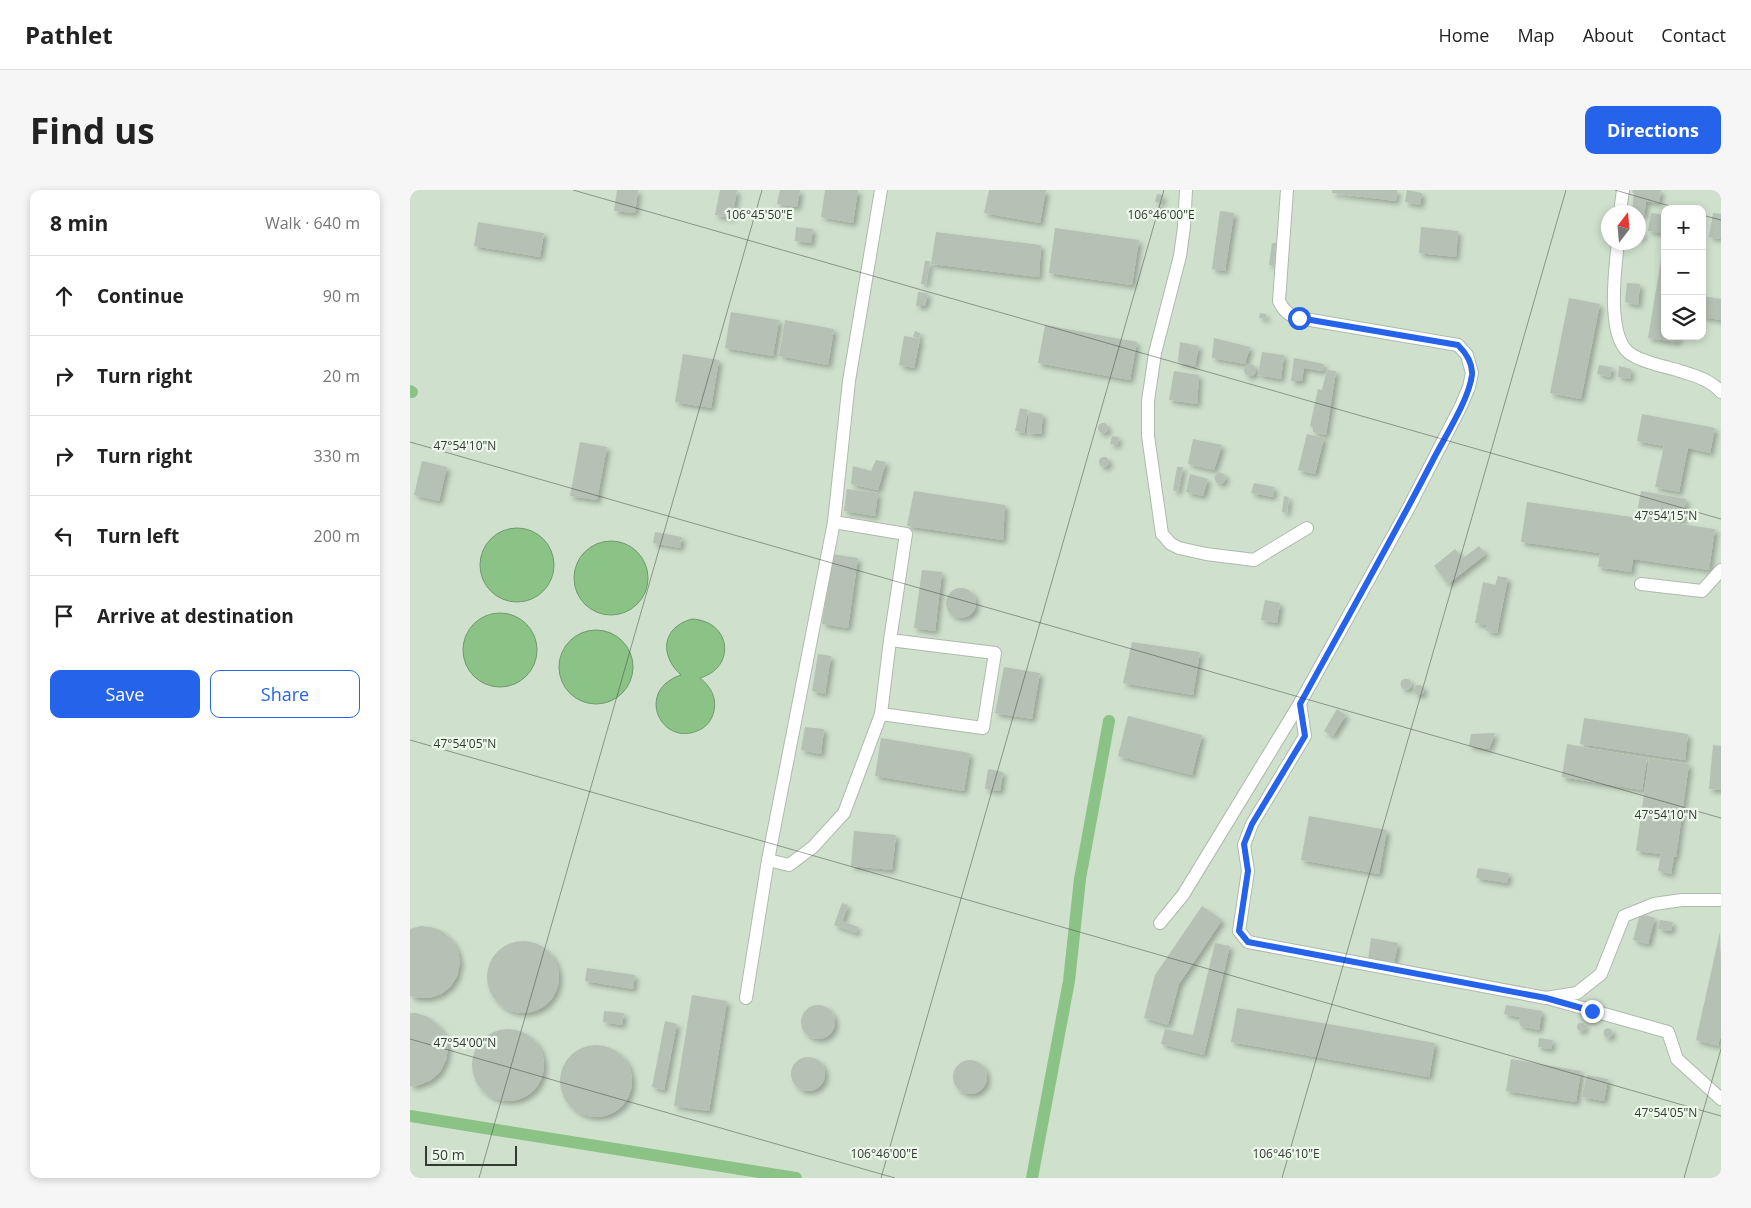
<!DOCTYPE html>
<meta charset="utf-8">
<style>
:root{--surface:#fff;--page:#f6f6f6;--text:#222;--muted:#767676;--line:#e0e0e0;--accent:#2563eb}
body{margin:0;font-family:"Open Sans",sans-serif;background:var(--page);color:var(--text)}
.controls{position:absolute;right:15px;top:15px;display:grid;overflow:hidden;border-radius:10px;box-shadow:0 2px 8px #0003}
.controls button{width:45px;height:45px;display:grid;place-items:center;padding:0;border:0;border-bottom:1px solid var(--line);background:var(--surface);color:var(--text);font:25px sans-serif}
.compass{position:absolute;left:1191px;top:15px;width:45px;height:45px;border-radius:50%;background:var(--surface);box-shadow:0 2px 8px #0003;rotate:16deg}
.scale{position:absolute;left:15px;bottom:12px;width:92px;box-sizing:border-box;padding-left:5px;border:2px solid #353934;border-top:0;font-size:14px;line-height:18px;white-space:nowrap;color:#353934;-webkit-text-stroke:4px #ecf8ea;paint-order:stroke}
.stop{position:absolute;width:15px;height:15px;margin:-11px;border:4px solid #2563eb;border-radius:50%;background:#fff}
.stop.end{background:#2563eb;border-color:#fff;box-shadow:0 1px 5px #0008}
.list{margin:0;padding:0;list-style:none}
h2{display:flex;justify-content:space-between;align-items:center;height:65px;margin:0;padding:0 20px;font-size:21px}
h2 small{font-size:16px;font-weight:400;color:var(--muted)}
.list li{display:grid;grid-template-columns:32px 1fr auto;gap:15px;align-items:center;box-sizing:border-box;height:80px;padding:0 20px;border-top:1px solid var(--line)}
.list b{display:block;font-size:19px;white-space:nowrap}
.list em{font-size:16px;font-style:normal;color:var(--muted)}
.actions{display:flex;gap:10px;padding:15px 20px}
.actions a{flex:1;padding:11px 0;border:1px solid var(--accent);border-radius:10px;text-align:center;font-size:18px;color:var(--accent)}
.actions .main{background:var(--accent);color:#fff}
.icon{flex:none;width:28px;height:28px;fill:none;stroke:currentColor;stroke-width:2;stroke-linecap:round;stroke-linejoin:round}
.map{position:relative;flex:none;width:1311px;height:988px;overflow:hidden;border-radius:10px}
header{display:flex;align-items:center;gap:30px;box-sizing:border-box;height:70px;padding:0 25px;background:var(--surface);border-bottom:1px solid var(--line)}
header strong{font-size:24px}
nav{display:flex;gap:28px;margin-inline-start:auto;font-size:18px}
.intro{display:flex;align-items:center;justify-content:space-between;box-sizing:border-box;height:120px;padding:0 30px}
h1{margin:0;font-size:35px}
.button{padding:12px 22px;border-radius:10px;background:var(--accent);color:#fff;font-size:18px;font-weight:700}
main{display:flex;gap:30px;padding:0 30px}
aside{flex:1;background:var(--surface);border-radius:10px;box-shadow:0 2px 8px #0003}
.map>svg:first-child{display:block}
.built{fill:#cfe0cd;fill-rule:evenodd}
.water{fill:#8ac385;stroke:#709a6d}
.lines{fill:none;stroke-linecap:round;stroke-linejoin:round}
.canal{stroke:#8ac385;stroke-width:12}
.building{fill:#b5c1b4;filter:url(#shadow)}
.street-casing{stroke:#aebaad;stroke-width:14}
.street{stroke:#fff;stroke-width:12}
.route{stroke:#2563eb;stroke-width:6}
.ticks{fill:none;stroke:#353934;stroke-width:1;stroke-opacity:0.45}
.ticks-label{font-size:12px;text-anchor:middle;fill:#353934;stroke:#ecf8ea;stroke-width:4.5;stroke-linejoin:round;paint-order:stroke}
</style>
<header>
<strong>Pathlet</strong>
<nav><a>Home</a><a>Map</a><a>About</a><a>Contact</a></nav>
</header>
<div class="intro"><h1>Find us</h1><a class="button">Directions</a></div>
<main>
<aside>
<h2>8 min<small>Walk · 640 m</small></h2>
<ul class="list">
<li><svg class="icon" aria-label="ahead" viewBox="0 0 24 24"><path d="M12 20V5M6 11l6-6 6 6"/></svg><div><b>Continue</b></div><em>90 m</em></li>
<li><svg class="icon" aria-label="right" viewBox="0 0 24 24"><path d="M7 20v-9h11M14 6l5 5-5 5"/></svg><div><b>Turn right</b></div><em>20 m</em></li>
<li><svg class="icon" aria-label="right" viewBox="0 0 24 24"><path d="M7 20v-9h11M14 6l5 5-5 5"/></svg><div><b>Turn right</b></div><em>330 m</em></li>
<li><svg class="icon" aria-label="left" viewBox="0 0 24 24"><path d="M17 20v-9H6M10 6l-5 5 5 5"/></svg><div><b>Turn left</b></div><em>200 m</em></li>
<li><svg class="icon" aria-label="arrive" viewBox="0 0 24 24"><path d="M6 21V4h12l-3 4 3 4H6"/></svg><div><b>Arrive at destination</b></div></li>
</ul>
<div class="actions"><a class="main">Save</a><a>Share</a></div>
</aside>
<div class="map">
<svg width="1311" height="988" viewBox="0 0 1311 988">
<defs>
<filter id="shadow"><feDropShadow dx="3.5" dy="3.5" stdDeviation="2.5" flood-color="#0004"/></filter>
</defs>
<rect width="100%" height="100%" fill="#dfebdd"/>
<path class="built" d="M 0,0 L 1311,0 L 1311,988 L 0,988 ZM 1255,19 L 1292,19 L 1292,146 L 1255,146 ZM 1198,22 L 1228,22 L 1228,52 L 1198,52 Z"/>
<g class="water">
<circle cx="107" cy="375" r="37"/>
<circle cx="201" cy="388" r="37"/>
<circle cx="90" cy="460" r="37"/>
<path d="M 282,429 C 321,431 327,477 290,488 C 300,496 307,507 304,521 C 302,530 296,538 287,541 C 250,556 225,500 271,485 C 249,465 252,437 282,429 Z"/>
<circle cx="186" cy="477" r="37"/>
</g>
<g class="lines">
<g class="canal">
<polyline points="0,201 2,202"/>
<polyline points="0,926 386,988"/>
<polyline points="622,988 659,791 670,689 699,531"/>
</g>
</g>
<g class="building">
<polygon points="207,0 228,0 225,23 204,21"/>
<polygon points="310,0 327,0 322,28 305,25"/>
<polygon points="370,0 390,0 387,17 367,14"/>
<polygon points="415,0 448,0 443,33 411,27"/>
<polygon points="579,0 636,0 630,33 574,23"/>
<polygon points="922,0 987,0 986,11 922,3"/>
<polygon points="997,0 1012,3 1010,15 995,12"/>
<polygon points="1223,0 1251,0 1249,13 1236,11 1234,26 1228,25 1228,22 1222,22 1224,3 1222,2"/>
<polygon points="747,4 753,5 751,13 745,12"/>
<polygon points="748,16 753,17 751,24 746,23"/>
<polygon points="810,21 824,23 815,81 802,79"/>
<polygon points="1241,23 1255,25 1251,43 1238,41"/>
<polygon points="1303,23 1311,24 1311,49 1299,47"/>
<polygon points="68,32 134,43 130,67 64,56"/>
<polygon points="386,37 403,39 401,53 385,51"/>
<polygon points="1011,37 1048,41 1046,67 1009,63"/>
<polygon points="645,38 729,50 722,95 639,83"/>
<polygon points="1228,40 1234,45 1228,50"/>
<polygon points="526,42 631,55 629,87 521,74"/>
<polygon points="1254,52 1255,146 1269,146 1268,152 1238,148"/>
<polygon points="862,53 866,53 864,76 859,75"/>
<polygon points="515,71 520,71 516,94 511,94"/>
<polygon points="1217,93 1230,94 1228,115 1215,112"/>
<polygon points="508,102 518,103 515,116 506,116"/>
<polygon points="1292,106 1311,109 1311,130 1292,127"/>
<polygon points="1159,108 1190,114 1171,209 1140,203"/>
<polygon points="321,122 369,130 363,166 315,158"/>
<polygon points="850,123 856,124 856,129 849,128"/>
<polygon points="375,130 424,139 418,175 369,166"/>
<polygon points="635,135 727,152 720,190 628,173"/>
<polygon points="505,141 510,143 509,148 503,147"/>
<polygon points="494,146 510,149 504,178 489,175"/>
<polygon points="804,148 840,157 835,174 802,168"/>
<polygon points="770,152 789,156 785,176 768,172"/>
<polygon points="852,162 874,165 871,189 848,185"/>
<polygon points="273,164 309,170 301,218 265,212"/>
<polygon points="884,168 914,174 913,181 894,178 892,191 881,191"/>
<circle cx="840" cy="180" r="6"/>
<polygon points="1189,175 1202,177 1200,187 1187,184"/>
<polygon points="1209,176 1221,179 1220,189 1208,187"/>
<polygon points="917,180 926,181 916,245 903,242 903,237 900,236 908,199 912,200"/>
<polygon points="764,181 789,185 787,214 759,210"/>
<polygon points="610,218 618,220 614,243 605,241"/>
<polygon points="619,222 633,224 631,244 617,243"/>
<polygon points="1232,224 1305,238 1300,263 1278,258 1269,302 1245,297 1254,256 1227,251"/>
<circle cx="693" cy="238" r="5"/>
<polygon points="897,244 914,248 905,284 888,280"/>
<polygon points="702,246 709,247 707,255 700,254"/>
<polygon points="783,249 812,255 804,280 778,274"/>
<polygon points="170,252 197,257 187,310 160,306"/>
<circle cx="694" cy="272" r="5"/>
<polygon points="466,270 476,272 468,300 441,294 443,276 461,281"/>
<polygon points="12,271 37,277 29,311 4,305"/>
<polygon points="767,277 773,277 768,302 763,300"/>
<circle cx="810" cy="288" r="5.5"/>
<polygon points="780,284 798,289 793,306 776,302"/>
<polygon points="844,293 864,297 863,307 841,303"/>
<polygon points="437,299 468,303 465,326 434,321"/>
<polygon points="504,301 595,315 593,350 497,336"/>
<polygon points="1231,301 1276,309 1273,331 1227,323"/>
<polygon points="874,306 879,307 877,323 872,322"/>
<polygon points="1117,312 1305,339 1299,380 1223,369 1221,382 1188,377 1190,363 1111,352"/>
<polygon points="245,342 272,347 270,358 243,353"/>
<polygon points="1069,356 1076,364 1038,394 1024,376 1045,359 1053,368"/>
<polygon points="422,364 448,368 438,438 412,434"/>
<polygon points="512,380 532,382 525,441 504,438"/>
<polygon points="1088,386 1098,388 1087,443 1076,441 1077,435 1065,433 1073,392 1085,395"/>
<circle cx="551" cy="413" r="15"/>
<polygon points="855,410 870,413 867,433 851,430"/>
<polygon points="722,452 790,462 783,505 713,493"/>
<polygon points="408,464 421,466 415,504 402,501"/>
<polygon points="594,477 630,483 622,529 585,523"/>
<circle cx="996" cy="494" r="5.5"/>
<circle cx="1009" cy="500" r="5"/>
<polygon points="927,519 936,525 923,546 914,541"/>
<polygon points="718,526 792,545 782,585 708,566"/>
<polygon points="1174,528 1278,544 1275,570 1170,554"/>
<polygon points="395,537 414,539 411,564 391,560"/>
<polygon points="1085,543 1079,559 1059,556 1061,544"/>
<polygon points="471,548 560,563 554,601 465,586"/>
<polygon points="1157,554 1237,568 1232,600 1152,587"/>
<polygon points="1303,555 1311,556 1311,600 1299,599"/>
<polygon points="1239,568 1279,574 1266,667 1256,665 1264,667 1261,684 1248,681 1251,664 1226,661"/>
<polygon points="578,579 593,582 590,601 575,599"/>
<polygon points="899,626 977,640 969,684 891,670"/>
<polygon points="444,641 486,645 482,680 441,676"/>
<polygon points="1068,678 1099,683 1097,693 1066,688"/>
<polygon points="432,713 438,715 432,731 448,737 446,743 424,735"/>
<polygon points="792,716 812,730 769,794 758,835 734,828 745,785"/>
<polygon points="1230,724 1245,728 1238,754 1223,750"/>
<polygon points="1250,730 1263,732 1261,741 1248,739"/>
<polygon points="10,736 21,737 32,741 42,750 48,761 50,773 47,786 41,796 31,804 19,808 7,808 0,806 0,739"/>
<polygon points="1310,742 1311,845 1308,856 1286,850"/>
<polygon points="961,748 988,753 984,774 958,770"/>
<circle cx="113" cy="787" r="36"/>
<polygon points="805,753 820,756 794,865 751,854 755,839 783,845"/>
<polygon points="177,778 225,785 223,799 175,791"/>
<polygon points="282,805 317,811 299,921 264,916"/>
<polygon points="1096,815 1132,821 1129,840 1110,836 1109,827 1094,824"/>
<circle cx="408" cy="832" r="17"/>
<polygon points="827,818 1025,853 1019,887 821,852"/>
<polygon points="194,821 214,823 212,835 193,832"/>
<polygon points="0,823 6,823 18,827 28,835 35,845 38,858 36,870 30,882 21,890 9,895 0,896"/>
<polygon points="255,831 267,834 254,900 242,897"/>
<circle cx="1171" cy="837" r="4"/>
<circle cx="1198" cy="843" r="4.5"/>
<circle cx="98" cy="875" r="36"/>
<polygon points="1129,848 1143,850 1141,859 1128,857"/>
<circle cx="186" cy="891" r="36"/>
<circle cx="398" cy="884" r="17"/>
<polygon points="1101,869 1171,881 1166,912 1096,901"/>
<circle cx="560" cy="887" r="17"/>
<polygon points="1177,885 1198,889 1194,911 1172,907"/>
</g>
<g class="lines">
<defs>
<g id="street">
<polyline points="776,0 774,37 770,66 745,163 738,211 738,246 752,344 761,354 769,358 796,364 844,370 897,338"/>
<polyline points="1210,22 1213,0"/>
<path d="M 1208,52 C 1205,79 1197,141 1217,161 C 1225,170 1255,177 1267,180 C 1282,185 1300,189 1311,202"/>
<polyline points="424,332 496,344 480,450 585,463 573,538 471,524 480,450"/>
<polyline points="1231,394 1292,401 1311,380"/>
<polyline points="890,513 895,546 842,634 834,655 838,681 829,741 838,752 1136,808 1167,803 1191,784 1214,726 1244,714 1272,710 1311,710"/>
<polyline points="358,670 379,675 403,657 434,623 471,524"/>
<path d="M 750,733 L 773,705 L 890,513 L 998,319 L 1051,216 L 1059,197 L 1062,183 L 1057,165 L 1048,155 L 889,128 C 878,125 874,121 869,111 L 877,0"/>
<polyline points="336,808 358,670 424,332 439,191 471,0"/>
<polyline points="1141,809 1258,842 1267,869 1311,909"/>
</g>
</defs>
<use href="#street" class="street-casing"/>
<use href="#street" class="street"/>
</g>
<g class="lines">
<path class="route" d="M 889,128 L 1048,155 C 1056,163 1063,173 1062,185 C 1059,209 1036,245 1024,268 C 981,351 935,432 890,514 L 895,546 L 842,634 L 834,654 L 838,681 L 829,741 L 838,752 L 1136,808 L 1182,821"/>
</g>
<path class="ticks" d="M 163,0 L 1311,329M 1205,0 L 1270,19M 1292,25 L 1311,30M 0,252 L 1311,628M 0,550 L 1311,926M 0,849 L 485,988M 69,988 L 352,0M 471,988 L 754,0M 872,988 L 1156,0M 1274,988 L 1311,859"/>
<g class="ticks-label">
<text x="349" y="29">106°45'50"E</text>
<text x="751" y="29">106°46'00"E</text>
<text x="55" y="260">47°54'10"N</text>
<text x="1256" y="330">47°54'15"N</text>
<text x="55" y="558">47°54'05"N</text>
<text x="1256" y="629">47°54'10"N</text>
<text x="55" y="857">47°54'00"N</text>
<text x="1256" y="927">47°54'05"N</text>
<text x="474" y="968">106°46'00"E</text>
<text x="876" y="968">106°46'10"E</text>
</g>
</svg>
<div class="controls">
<button>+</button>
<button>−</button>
<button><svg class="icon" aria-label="layers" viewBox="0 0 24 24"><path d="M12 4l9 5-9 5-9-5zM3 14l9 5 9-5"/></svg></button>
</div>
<svg class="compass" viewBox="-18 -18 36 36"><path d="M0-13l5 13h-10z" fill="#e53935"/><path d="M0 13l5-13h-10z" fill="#767676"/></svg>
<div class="scale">50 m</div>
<div class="stop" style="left:889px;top:128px"></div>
<div class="stop end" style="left:1182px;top:821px"></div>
</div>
</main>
